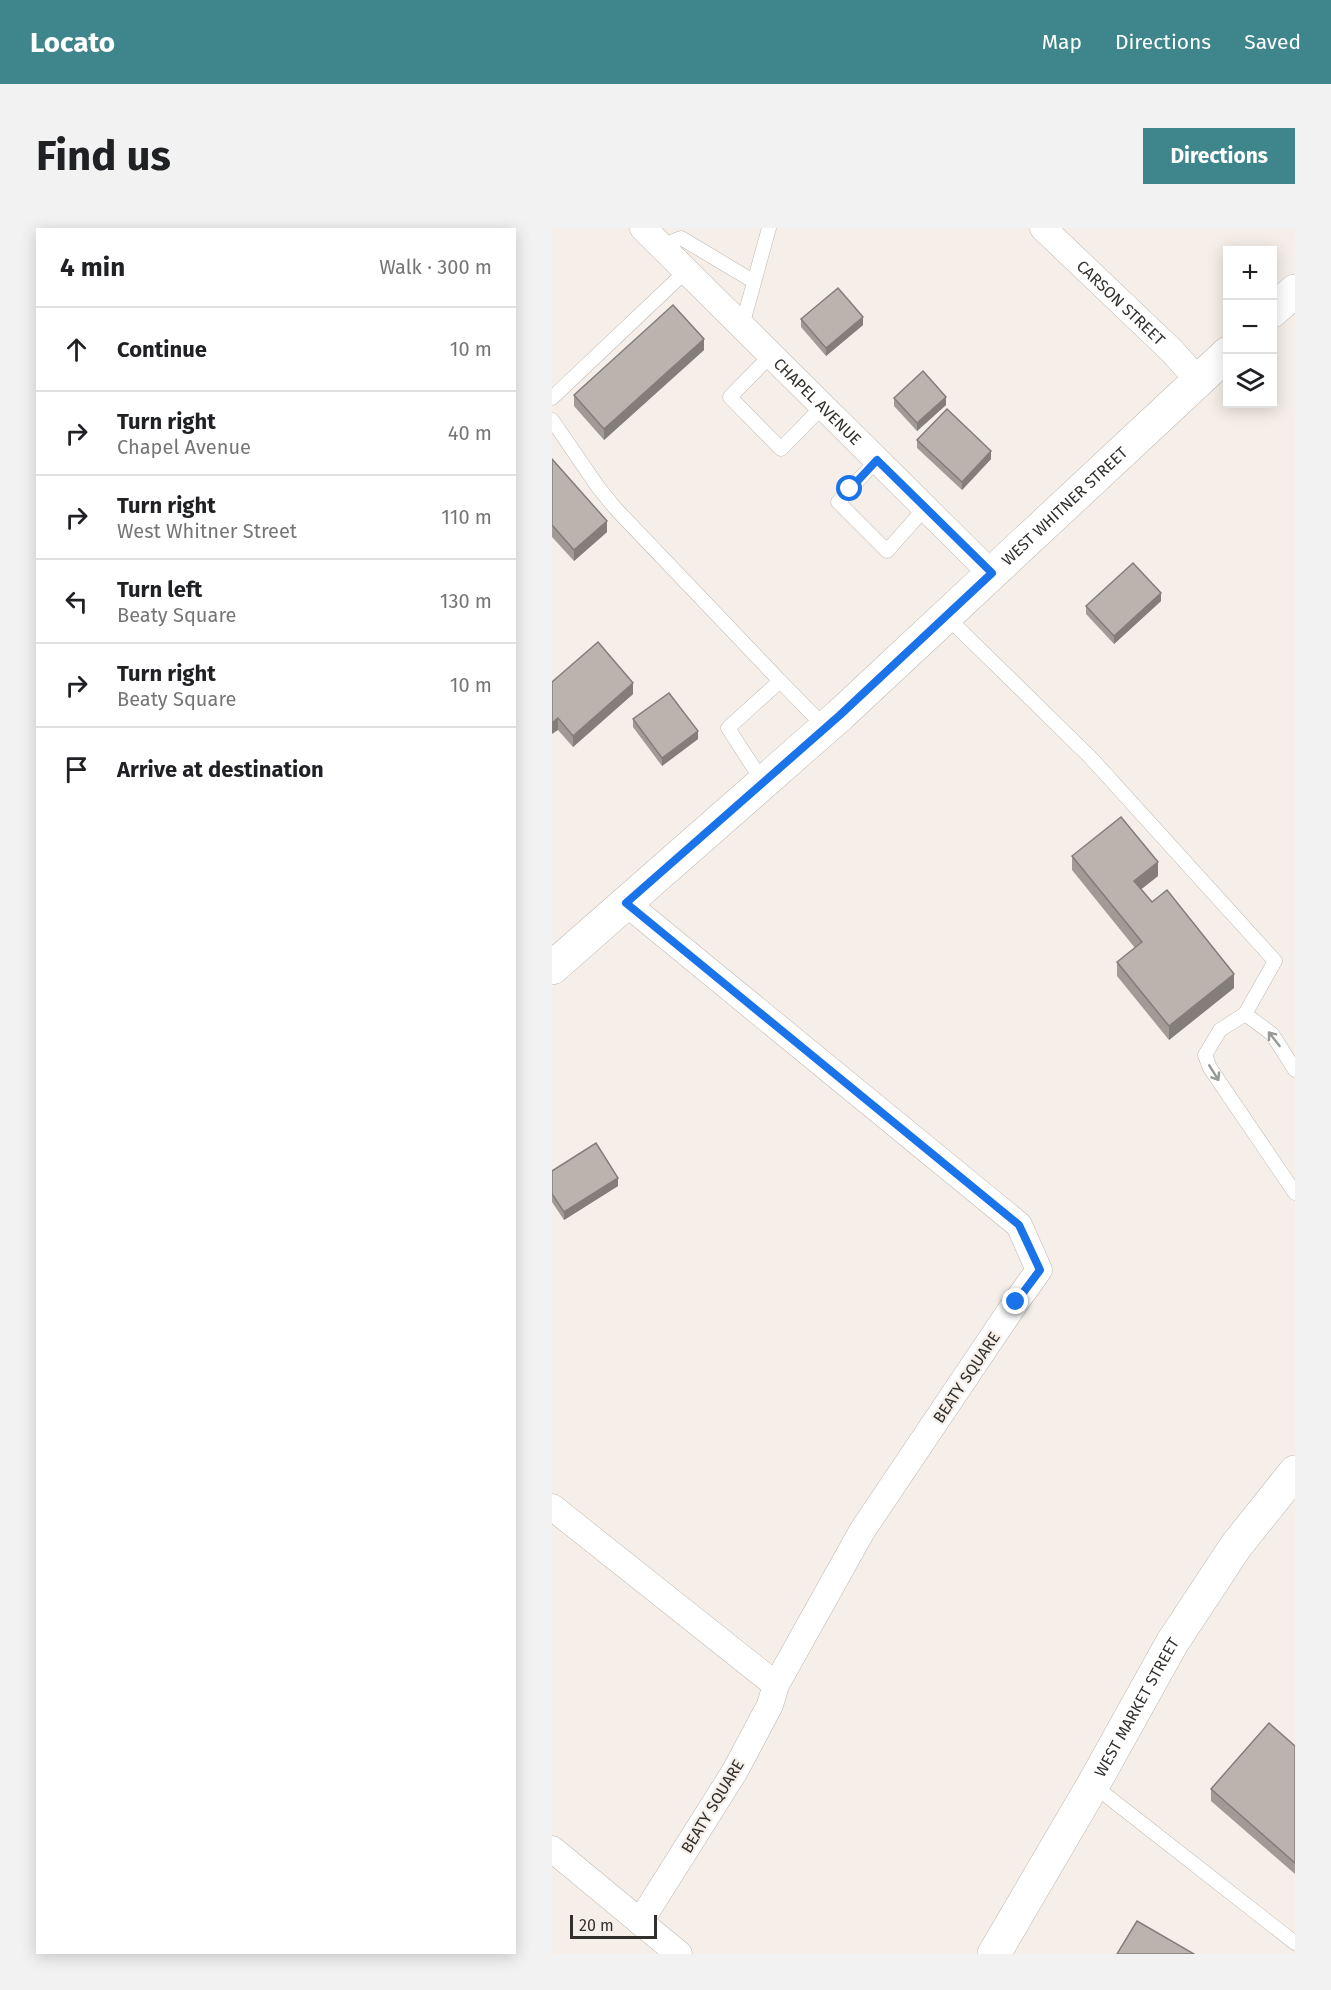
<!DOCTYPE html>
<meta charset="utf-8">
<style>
:root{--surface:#fff;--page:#f2f2f2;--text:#202124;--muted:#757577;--line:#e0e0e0;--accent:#3e868b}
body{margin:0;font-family:"Fira Sans",sans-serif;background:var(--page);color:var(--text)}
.controls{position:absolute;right:18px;top:18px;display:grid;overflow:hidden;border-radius:0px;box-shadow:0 3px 15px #0003}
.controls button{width:54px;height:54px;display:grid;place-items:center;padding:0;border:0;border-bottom:2px solid var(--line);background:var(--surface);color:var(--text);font:30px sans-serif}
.scale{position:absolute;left:18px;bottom:15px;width:87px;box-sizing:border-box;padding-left:6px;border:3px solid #32302d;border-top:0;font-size:16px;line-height:21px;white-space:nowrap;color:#32302d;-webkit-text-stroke:4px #f6efe9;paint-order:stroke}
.stop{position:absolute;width:18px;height:18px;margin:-14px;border:4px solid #1a73e8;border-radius:50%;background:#fff}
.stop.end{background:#1a73e8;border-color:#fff;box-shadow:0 2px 6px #0008}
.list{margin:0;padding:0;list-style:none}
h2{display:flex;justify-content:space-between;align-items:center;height:78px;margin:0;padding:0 24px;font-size:26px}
h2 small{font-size:20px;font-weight:400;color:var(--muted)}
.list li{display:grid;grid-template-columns:39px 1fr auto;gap:18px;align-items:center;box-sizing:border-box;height:84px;padding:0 24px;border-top:2px solid var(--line)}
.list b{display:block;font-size:22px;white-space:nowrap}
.list p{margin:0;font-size:20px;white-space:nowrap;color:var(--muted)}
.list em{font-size:20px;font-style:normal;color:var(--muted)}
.icon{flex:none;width:33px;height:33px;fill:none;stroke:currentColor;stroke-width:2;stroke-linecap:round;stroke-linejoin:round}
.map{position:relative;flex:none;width:743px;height:1726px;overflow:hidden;border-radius:0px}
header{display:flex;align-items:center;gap:36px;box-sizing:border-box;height:84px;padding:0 30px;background:var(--accent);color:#fff}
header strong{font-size:28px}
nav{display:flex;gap:33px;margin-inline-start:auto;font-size:21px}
.intro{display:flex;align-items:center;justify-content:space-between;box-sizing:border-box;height:144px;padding:0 36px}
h1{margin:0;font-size:42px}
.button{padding:15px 27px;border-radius:0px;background:var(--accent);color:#fff;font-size:21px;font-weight:700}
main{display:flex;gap:36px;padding:0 36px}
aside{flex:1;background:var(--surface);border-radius:0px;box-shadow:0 3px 15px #0003}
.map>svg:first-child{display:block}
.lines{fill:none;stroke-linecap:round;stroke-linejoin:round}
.lane-casing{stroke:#beb7b1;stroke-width:15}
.street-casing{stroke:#beb7b1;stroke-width:27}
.secondary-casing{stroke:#beb7b1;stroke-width:34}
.lane{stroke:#fff;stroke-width:14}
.street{stroke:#fff;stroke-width:26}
.secondary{stroke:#fff;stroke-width:33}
.wall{fill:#a19b96}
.shaded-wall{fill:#837e7a}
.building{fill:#bbb4ae;stroke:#837e7a;stroke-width:1.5}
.oneway{stroke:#989896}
.route{stroke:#1a73e8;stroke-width:8}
.labels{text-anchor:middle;stroke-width:4.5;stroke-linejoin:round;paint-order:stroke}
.street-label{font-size:16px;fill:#32302d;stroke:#f6efe9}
</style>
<header>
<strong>Locato</strong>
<nav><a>Map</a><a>Directions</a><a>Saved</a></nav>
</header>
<div class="intro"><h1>Find us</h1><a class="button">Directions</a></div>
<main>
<aside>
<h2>4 min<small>Walk · 300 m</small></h2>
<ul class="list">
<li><svg class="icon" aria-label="ahead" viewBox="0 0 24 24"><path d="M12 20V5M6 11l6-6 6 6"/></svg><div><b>Continue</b></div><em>10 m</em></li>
<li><svg class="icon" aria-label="right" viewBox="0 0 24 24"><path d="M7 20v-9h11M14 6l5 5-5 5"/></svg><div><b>Turn right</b><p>Chapel Avenue</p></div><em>40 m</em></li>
<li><svg class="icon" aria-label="right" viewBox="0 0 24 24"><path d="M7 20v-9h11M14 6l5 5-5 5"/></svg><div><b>Turn right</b><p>West Whitner Street</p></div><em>110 m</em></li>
<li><svg class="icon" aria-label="left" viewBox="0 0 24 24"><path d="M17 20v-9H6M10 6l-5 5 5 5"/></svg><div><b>Turn left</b><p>Beaty Square</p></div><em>130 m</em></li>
<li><svg class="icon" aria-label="right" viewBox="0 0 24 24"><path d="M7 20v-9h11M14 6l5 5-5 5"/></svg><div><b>Turn right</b><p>Beaty Square</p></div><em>10 m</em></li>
<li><svg class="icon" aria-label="arrive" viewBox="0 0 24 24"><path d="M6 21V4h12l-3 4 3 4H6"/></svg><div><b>Arrive at destination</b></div></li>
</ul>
</aside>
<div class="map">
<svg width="743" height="1726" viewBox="0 0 743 1726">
<rect width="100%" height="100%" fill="#f6efe9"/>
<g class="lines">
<defs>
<g id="lane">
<polyline points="109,18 129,10 201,53"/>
<polyline points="190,98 217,0"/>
<polyline points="219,127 178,169 229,221 271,178"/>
<polyline points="0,170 134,43"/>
<polyline points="0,192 46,259 63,280 228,453"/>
<polyline points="325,232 286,274 335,323 373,280"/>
<polyline points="394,388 539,530 723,733 693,786 668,802 653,827 658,840 743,965"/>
<polyline points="211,554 176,500 228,453 274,500"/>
<polyline points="693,786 720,806 743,842"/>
<polyline points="541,1557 743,1715"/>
</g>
<g id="street">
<path id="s1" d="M 91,0 L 440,346"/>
<path id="s2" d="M 491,0 L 619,122 L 646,152"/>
<polyline points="74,675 467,997 487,1042 464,1074 310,1303 224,1457 218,1477 183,1543 88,1694"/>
<polyline points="0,1279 224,1457"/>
<polyline points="0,1621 127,1726"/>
</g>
<g id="secondary">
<polyline points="720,83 743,63"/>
<path id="s3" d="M 0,740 L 288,487 L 676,125"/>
<path id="s4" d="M 442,1726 L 541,1557 L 620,1415 L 684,1318 L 743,1244"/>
</g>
</defs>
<use href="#lane" class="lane-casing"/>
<use href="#street" class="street-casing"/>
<use href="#secondary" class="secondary-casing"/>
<use href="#lane" class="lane"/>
<use href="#street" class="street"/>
<use href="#secondary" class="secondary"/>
</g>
<g class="wall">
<polygon points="249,91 311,97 274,128 249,99"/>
<polygon points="152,122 52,212 22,178 22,167"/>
<polygon points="342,170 394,177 365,203 342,178"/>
<polygon points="365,212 439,231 410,262 365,220"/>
<polygon points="0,231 55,304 22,333 0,309"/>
<polygon points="609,373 562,416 534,386 534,378"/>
<polygon points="0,454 81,466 21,519 6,502"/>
<polygon points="81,491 146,511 110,538 81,499"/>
<polygon points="520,628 606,648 589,661 600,674 682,760 617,812 565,748 565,734 583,720 520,642"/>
<polygon points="0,943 66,958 12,992 0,974"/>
<polygon points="743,1518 743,1646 659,1573 659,1561"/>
</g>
<g class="shaded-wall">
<polygon points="311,89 311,97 274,128 274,120"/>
<polygon points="152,111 152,122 52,212 52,201"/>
<polygon points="394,169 394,177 365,203 365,195"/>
<polygon points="439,223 439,231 410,262 410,254"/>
<polygon points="55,293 55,304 22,333 22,322"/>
<polygon points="609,365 609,373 562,416 562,408"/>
<polygon points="81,455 81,466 21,519 21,508"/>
<polygon points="6,490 6,502 0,506 0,495"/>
<polygon points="146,503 146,511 110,538 110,530"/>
<polygon points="606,634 606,648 582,667 582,653"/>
<polygon points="682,746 682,760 617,812 617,798"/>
<polygon points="66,950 66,958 12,992 12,984"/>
</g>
<g class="building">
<polygon points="286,60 311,89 274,120 249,91"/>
<polygon points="121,77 152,111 52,201 22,167"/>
<polygon points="371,143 394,169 365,195 342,170"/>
<polygon points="395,181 439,223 410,254 365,212"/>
<polygon points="0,231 55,293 22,322 0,297"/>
<polygon points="581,335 609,365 562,408 534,378"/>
<polygon points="46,414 81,455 21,508 6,490 0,495 0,454"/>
<polygon points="117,465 146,503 110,530 81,491"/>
<polygon points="569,589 606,634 582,653 600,674 615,662 682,746 617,798 565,734 590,714 520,628"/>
<polygon points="44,915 66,950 12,984 0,966 0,943"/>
<polygon points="717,1495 743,1518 743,1635 659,1561"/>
<polygon points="585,1693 642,1726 565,1726"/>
</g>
<defs><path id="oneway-shaft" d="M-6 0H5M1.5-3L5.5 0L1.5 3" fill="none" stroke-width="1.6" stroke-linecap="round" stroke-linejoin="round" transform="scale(1.5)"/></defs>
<g class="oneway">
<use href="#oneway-shaft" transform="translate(722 811) rotate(-128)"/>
<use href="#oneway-shaft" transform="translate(662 845) rotate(58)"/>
</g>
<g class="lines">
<polyline class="route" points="298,261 325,232 440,345 288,487 74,675 467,997 488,1042 464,1074"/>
</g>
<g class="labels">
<g class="street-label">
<text dy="6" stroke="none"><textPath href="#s2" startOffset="108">CARSON STREET</textPath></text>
<text dy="6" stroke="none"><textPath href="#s1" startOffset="246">CHAPEL AVENUE</textPath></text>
<text dy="6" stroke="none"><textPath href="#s3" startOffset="690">WEST WHITNER STREET</textPath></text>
<text transform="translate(414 1149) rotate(-56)" y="6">BEATY SQUARE</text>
<text dy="6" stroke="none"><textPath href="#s4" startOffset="285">WEST MARKET STREET</textPath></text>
<text transform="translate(160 1578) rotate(-59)" y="6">BEATY SQUARE</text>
</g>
</g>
</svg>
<div class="controls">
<button>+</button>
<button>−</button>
<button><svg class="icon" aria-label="layers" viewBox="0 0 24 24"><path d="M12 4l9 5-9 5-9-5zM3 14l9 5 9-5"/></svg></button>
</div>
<div class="scale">20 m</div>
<div class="stop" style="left:298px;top:261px"></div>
<div class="stop end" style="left:464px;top:1074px"></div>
</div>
</main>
